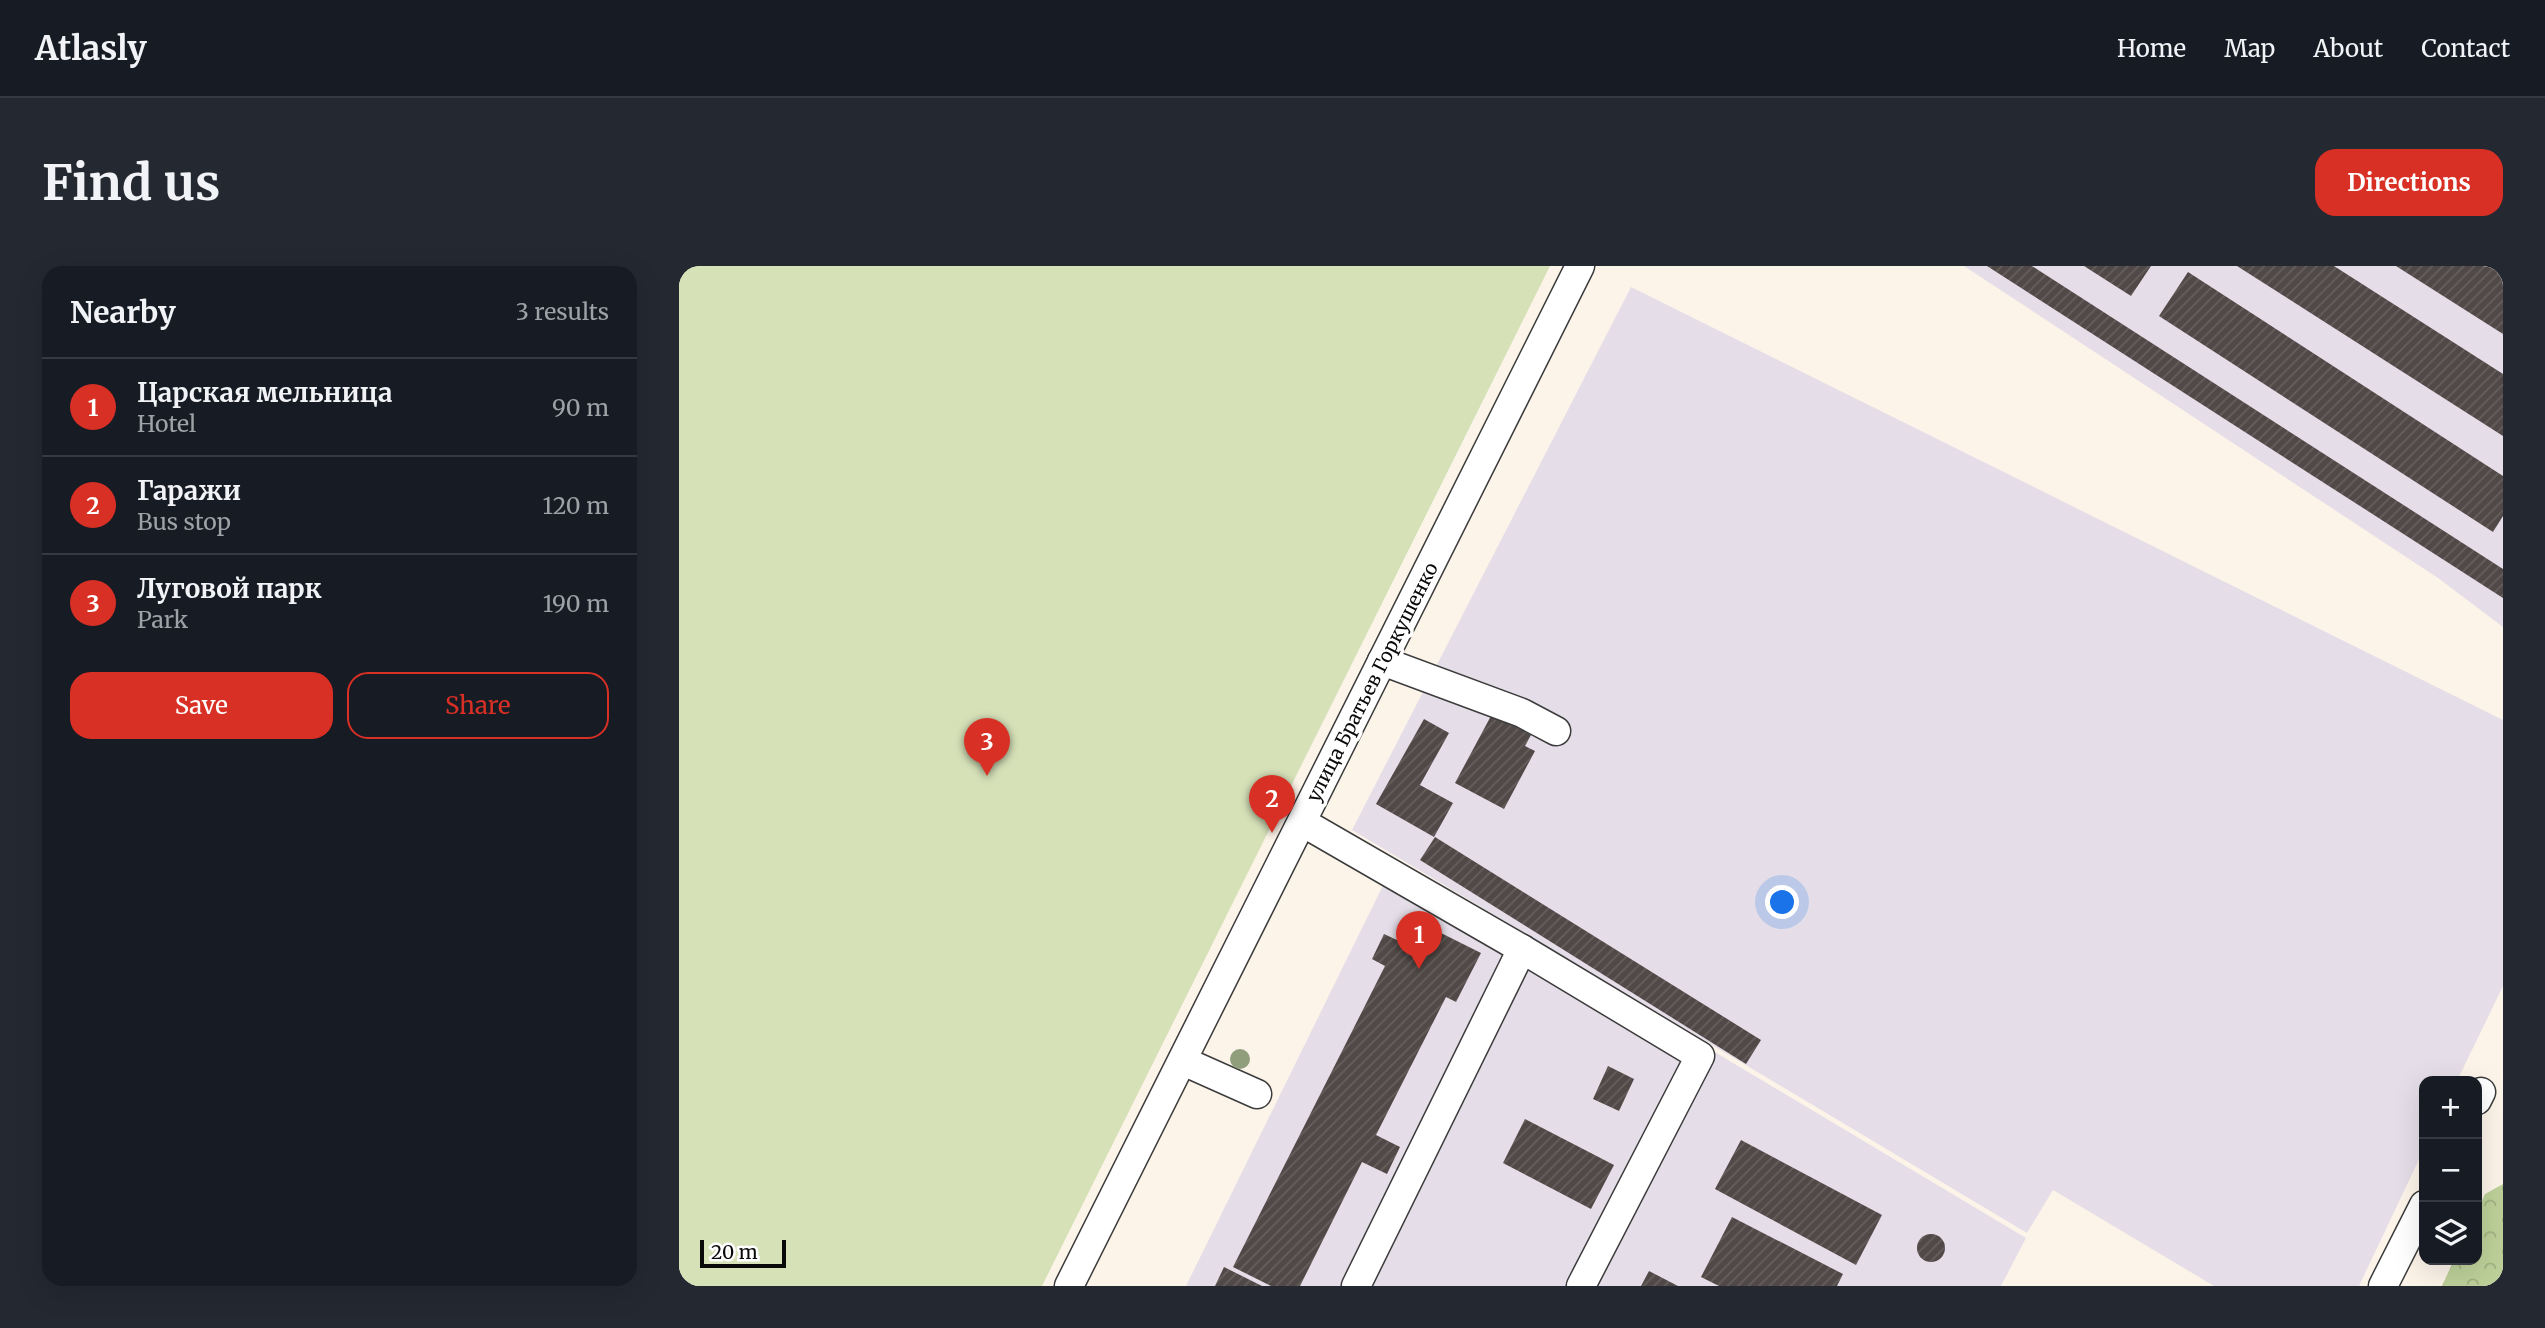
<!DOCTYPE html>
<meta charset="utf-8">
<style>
:root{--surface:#171b24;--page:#242831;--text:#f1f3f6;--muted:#9ea1a6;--line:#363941;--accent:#d93025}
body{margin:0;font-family:Merriweather,serif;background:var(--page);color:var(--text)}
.controls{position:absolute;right:21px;bottom:21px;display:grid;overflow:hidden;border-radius:14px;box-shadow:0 7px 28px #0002}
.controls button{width:63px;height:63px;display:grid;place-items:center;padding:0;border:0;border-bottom:2px solid var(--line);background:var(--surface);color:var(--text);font:35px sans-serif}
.scale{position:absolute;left:21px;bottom:18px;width:86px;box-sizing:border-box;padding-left:7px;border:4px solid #090909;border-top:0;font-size:19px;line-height:24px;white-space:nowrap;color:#090909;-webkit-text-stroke:5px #fff;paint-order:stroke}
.you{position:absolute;left:1104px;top:637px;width:24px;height:24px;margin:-18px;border:5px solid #fff;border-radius:50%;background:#1a73e8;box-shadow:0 0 0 10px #1a73e833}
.badge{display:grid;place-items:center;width:46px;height:46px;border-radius:50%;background:var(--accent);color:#fff;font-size:23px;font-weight:700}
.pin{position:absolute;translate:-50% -58px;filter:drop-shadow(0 2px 4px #0008)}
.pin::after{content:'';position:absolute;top:37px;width:24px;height:21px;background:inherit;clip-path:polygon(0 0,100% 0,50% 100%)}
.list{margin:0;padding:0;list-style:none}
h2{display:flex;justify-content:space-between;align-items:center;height:91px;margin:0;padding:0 28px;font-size:30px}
h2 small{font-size:23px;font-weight:400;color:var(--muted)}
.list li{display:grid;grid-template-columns:46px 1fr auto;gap:21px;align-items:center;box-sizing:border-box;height:98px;padding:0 28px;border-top:2px solid var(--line)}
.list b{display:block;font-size:26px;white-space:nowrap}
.list p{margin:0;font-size:23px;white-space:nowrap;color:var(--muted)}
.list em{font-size:23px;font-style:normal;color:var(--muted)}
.actions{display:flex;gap:14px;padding:21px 28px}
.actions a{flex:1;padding:16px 0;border:2px solid var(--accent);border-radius:21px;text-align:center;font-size:24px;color:var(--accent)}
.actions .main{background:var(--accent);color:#fff}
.icon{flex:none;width:38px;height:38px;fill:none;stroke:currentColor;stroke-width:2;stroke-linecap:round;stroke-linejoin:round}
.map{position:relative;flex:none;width:1824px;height:1020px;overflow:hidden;border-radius:21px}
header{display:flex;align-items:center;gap:42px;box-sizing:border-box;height:98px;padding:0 35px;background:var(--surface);border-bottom:2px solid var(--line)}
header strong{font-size:33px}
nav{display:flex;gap:38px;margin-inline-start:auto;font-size:24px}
.intro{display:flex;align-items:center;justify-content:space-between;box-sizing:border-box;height:168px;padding:0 42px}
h1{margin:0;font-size:49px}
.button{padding:18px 32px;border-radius:21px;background:var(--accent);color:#fff;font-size:24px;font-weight:700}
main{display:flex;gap:42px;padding:0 42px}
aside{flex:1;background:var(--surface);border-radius:21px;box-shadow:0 7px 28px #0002}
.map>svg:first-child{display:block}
.industrial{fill:#e5dee8}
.forest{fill:url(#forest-crowns)}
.park{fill:#d6e1b8}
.building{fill:url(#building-hatch)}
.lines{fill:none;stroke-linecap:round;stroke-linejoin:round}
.minor-casing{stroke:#3c3c3c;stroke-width:31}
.minor{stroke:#fff;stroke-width:28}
.tree{fill:#919e7c}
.labels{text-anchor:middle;stroke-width:7;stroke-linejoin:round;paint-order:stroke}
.street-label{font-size:19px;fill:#090909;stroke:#fff}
</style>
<header>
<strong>Atlasly</strong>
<nav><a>Home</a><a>Map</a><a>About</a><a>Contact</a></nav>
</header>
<div class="intro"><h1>Find us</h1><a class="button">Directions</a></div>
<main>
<aside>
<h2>Nearby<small>3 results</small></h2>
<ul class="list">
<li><span class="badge">1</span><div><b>Царская мельница</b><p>Hotel</p></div><em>90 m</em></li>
<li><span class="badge">2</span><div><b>Гаражи</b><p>Bus stop</p></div><em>120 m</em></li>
<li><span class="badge">3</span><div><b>Луговой парк</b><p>Park</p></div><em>190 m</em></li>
</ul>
<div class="actions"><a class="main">Save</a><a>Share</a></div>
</aside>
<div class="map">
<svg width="1824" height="1020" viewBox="0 0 1824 1020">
<defs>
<pattern id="forest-crowns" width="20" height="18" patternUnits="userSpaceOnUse" patternTransform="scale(1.75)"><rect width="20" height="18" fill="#bdd099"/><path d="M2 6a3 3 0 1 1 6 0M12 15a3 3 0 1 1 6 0" fill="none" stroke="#a1b182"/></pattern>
<pattern id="building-hatch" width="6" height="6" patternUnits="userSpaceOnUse" patternTransform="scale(1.75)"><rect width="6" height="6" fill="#514947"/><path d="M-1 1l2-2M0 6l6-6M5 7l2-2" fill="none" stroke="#655f5d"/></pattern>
</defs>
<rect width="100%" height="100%" fill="#fcf4e9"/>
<g class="industrial">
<polygon points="1285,0 1824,0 1824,361 1759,312"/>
<polygon points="952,21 1824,454 1824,720 1778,815 1745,815 1745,883 1680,1020 1535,1020 1374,924 1348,967 673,564"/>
<polygon points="716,595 1347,972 1322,1020 507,1020"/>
</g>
<polygon class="forest" points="1824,918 1824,1020 1763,1020 1775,994 1798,994 1798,946 1806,928"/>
<polygon class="park" points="0,0 871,0 363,1020 0,1020"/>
<g class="building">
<polygon points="1308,0 1353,0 1824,303 1824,332"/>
<polygon points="1405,0 1472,0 1452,30"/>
<polygon points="1558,0 1655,0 1824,108 1824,170"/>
<polygon points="1717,0 1815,0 1824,6 1824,68"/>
<polygon points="1509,6 1824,210 1824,250 1814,266 1480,50"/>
<polygon points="813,448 852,469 846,480 856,485 825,543 776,517"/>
<polygon points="745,453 770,467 741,519 774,537 755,571 697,538"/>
<polygon points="756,571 1082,774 1067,798 741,594"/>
<polygon points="730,651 802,687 777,736 767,731 697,869 721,881 708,908 683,896 621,1020 592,1020 554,1001 706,700 693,693 705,668 718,674"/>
<polygon points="929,800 955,813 940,845 914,833"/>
<polygon points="846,853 935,899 912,943 824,897"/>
<polygon points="1062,874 1203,949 1177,999 1036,923"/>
<polygon points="1053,951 1164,1008 1158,1020 1040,1020 1022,1011"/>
<circle cx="1252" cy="982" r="14"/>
<polygon points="545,1001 583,1020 536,1020"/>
<polygon points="970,1005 999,1020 962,1020"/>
</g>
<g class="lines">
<defs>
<g id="minor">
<polyline points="703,395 843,447 877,465"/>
<polyline points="623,556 843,683 1021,790 902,1020"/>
<polyline points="504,795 578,828"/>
<polyline points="1798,834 1802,826"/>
<polyline points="390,1020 901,0"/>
<polyline points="677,1020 843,683"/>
<polyline points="1704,1020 1745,939"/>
</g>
</defs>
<use href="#minor" class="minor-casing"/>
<use href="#minor" class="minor"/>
</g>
<circle class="tree" cx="561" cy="793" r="10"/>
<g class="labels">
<g class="street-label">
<text transform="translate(693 416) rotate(-63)" y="7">улица Братьев Горкушенко</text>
</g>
</g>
</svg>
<div class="controls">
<button>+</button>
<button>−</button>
<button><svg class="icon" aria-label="layers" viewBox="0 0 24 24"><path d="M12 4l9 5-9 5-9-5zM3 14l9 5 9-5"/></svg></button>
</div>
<div class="scale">20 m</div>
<div class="you"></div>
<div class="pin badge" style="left:740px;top:703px">1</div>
<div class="pin badge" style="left:593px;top:567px">2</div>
<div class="pin badge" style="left:308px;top:510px">3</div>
</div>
</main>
